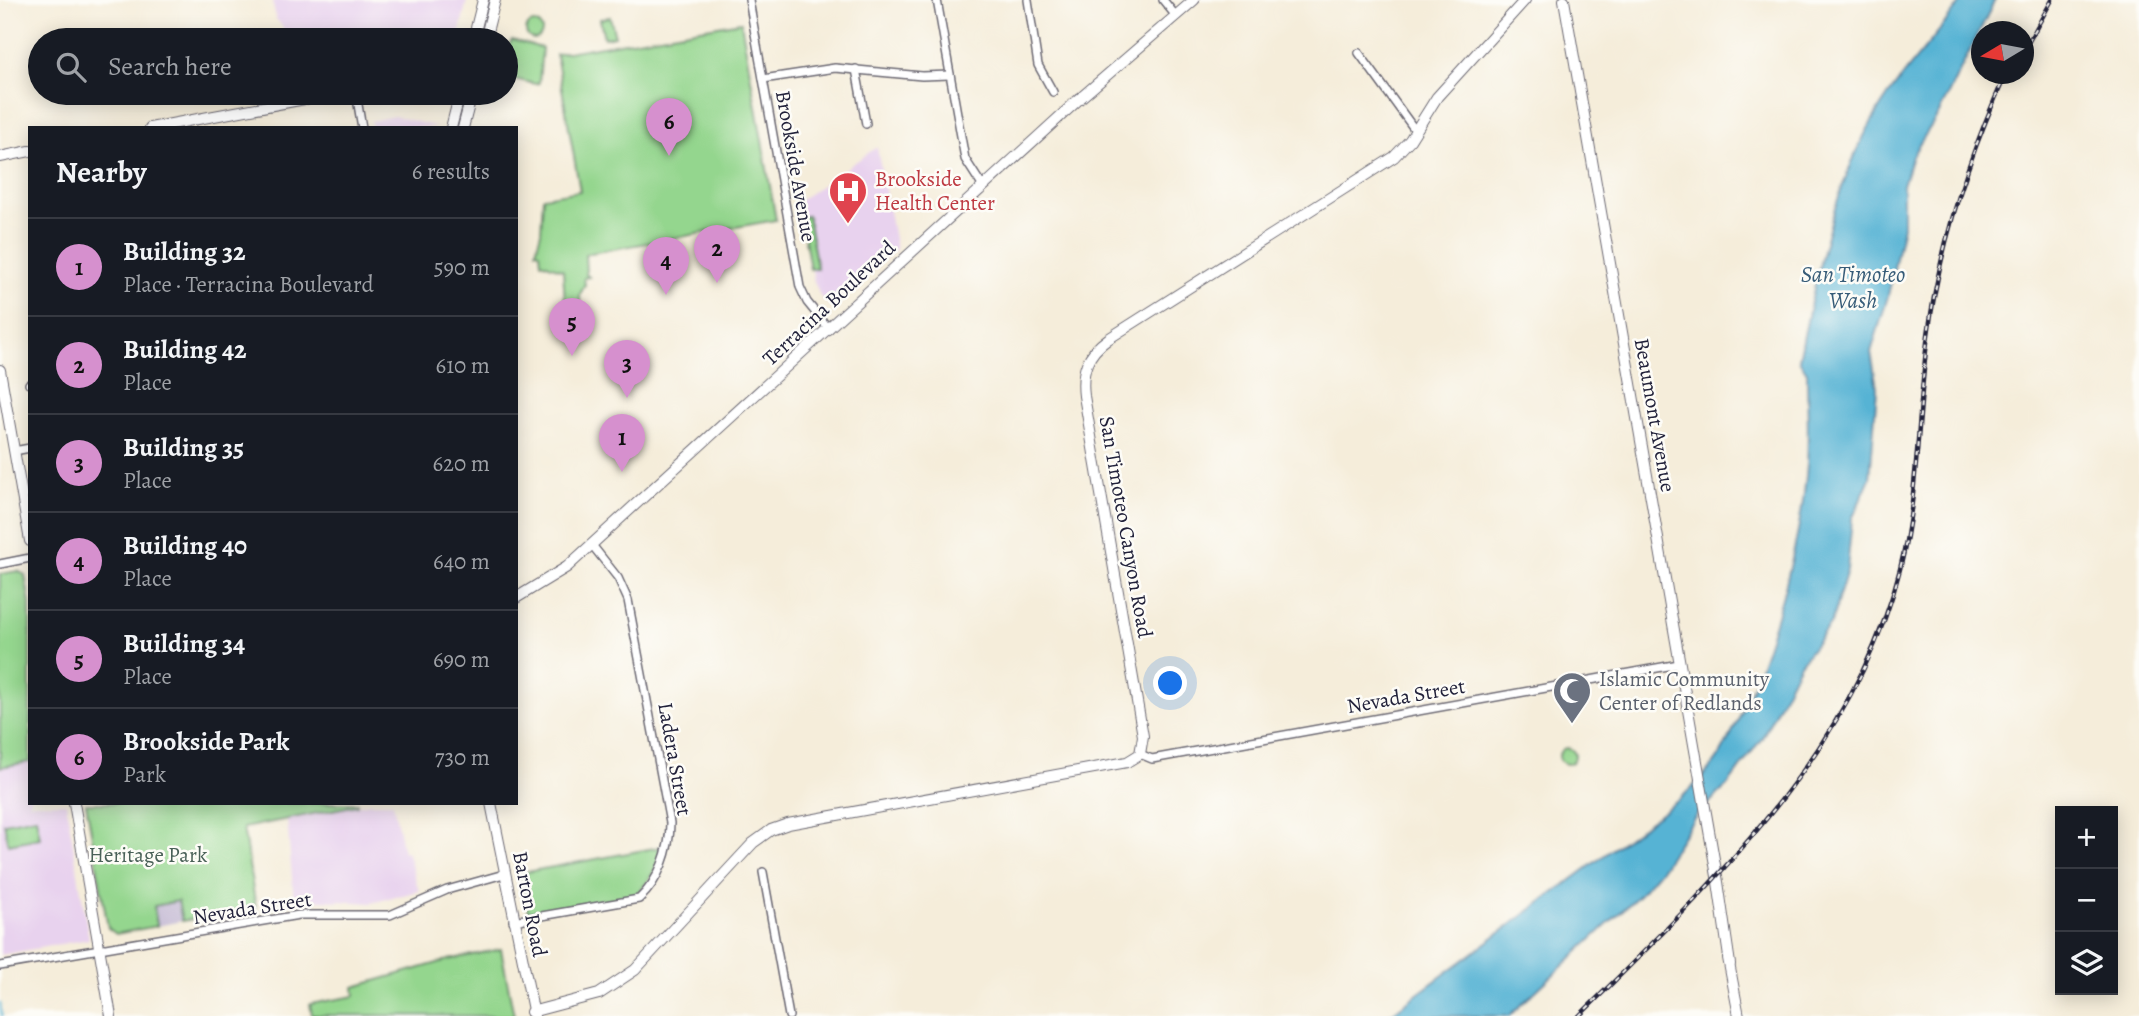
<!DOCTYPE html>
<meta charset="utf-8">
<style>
:root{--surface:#171b24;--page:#242831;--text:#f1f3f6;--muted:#9ea1a6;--line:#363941;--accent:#d690ce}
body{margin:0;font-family:Alegreya,serif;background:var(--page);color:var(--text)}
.controls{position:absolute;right:21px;bottom:21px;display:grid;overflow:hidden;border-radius:0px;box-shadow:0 4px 18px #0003}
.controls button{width:63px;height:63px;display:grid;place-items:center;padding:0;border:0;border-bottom:2px solid var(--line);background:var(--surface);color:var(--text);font:35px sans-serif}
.compass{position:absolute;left:1971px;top:21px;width:63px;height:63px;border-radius:50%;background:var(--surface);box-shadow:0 4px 18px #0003;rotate:260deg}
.you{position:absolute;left:1171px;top:684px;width:24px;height:24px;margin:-18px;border:5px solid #fff;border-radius:50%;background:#1a73e8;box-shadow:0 0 0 10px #1a73e833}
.badge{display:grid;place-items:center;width:46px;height:46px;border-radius:50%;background:var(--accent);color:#111;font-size:23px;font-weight:700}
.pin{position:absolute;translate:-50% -58px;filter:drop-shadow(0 2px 4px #0008)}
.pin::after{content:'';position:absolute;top:37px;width:24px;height:21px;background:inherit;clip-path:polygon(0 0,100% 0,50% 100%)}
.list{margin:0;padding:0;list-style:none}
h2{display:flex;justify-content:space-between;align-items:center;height:91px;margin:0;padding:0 28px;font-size:30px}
h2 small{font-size:23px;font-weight:400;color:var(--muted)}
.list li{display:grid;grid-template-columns:46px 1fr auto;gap:21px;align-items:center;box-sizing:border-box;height:98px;padding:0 28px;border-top:2px solid var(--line)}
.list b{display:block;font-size:26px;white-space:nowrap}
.list p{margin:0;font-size:23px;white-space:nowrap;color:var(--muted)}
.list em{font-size:23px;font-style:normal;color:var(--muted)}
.icon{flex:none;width:38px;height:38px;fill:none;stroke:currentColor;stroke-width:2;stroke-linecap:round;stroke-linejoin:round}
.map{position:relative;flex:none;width:2139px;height:1016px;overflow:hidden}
.search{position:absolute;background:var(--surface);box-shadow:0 4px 18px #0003;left:28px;top:28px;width:490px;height:77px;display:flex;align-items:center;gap:18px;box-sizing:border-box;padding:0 24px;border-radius:38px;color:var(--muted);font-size:26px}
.panel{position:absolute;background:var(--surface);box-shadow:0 4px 18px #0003;left:28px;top:126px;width:490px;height:679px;border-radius:0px}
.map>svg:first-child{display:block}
.built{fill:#e8d2ee}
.industrial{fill:#c9bfd7}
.green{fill:#94d68e;stroke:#5b7c64;stroke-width:2}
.water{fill:#56b3d4;stroke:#3c6a88;stroke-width:2}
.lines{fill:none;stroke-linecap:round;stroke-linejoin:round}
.stream{stroke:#56b3d4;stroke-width:2}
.street-casing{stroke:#6c6973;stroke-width:10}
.secondary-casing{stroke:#6c6973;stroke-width:12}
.street{stroke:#fff;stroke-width:7}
.secondary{stroke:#fff;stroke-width:10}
.rail-casing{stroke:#22223b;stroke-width:4.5}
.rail{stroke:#fdfcf7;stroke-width:2;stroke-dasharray:5;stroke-linecap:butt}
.labels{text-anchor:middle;stroke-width:5;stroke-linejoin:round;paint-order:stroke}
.street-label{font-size:21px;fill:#22223b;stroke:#fdfcf7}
.health-label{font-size:21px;fill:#be3a42;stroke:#fdfcf7;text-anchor:start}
.worship-label{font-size:21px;fill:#5b616d;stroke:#fdfcf7;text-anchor:start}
.park-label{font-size:21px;fill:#4a6158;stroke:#fdfcf7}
.water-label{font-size:23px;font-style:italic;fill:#375c78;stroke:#fdfcf7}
</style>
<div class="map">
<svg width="2139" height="1016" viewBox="0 0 2139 1016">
<rect width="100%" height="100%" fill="#fdfcf7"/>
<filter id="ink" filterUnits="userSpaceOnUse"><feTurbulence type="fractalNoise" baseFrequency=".0143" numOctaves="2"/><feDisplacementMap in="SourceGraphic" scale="14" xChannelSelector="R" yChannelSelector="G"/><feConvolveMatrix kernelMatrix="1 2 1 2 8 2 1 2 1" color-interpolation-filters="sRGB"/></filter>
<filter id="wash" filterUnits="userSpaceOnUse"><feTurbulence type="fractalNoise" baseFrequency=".00686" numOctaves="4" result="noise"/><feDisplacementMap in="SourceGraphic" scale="28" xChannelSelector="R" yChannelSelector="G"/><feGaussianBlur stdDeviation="1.57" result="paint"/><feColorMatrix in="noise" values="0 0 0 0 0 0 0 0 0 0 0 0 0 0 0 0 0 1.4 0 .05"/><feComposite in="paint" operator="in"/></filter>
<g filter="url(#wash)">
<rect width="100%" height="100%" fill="#f5edda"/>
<g class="built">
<polygon points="272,0 467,0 458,40 285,40 283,27 276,19"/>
<polygon points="394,116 438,127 372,128 371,121"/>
<polygon points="877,147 896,249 831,307 820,296 814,281 799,201"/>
<polygon points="30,762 30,803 66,803 89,939 0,955 0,767"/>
<polygon points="369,803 393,803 403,852 407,851 419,891 371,903 305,899 294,901 287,820"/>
</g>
<polygon class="industrial" points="179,901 182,921 157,926 153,906"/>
<g class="green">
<polygon points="610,17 615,36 604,38 600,19"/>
<polygon points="741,22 776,220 585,254 586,274 589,277 584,278 585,285 580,294 581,335 561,328 560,316 565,302 563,270 541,262 540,252 536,251 541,232 543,197 580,191 556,54"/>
<circle cx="534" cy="31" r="8"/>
<polygon points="512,40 542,48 539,83 535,84 506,77 506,50"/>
<polygon points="808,216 817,268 810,269 801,217"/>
<polygon points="18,571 25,575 30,603 30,762 0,767 0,574"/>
<circle cx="1567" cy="756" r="8"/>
<polygon points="86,803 357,803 357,805 243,828 256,908 182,921 178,901 154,906 157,926 116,934 108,928"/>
<polygon points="36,817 40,838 8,844 4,823"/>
<path d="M 660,847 C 660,865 648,886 633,896 L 528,912 L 521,873 Z"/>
<polygon points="501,949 514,1016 312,1015 310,1004 355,996 354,987 448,960"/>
</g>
<path class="water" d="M 1962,0 L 1995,0 L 1939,113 L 1912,156 L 1903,185 L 1903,226 L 1888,296 L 1871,352 L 1877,388 L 1870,478 L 1852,519 L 1847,570 L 1831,623 L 1800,664 L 1762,738 L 1727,786 L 1696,815 L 1663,867 L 1640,894 L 1509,1016 L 1388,1016 L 1680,799 C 1695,784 1712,770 1722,751 C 1764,679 1801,548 1807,464 C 1809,434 1807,403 1807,373 L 1799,360 C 1816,277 1833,184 1878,111 C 1902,71 1936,39 1962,0 Z"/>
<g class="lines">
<polyline class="stream" points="0,1003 2,1016"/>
</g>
</g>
<g filter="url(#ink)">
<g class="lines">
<defs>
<g id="street">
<polyline points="749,0 800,287 807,302 829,329"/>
<polyline points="937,0 965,159 983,187"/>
<polyline points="1028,0 1038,65 1053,92"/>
<polyline points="1163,0 1176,16"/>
<polyline points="1359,53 1415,130"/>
<polyline points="856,69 866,124"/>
<polyline points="763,79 835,68 922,76 950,75"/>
<polyline points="356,93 362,128"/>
<polyline points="29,384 30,384"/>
<polyline points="14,451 30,448"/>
<polyline points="0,564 30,558"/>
<polyline points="1140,754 1152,759 1679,664"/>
<polyline points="763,872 789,1016"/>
<path d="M 513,921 L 639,899 C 659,881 670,850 670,823 L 628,600 L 618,578 L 592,545"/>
<polyline points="0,966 299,915 390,915 447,890 504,874"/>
</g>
<g id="secondary">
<polyline points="1564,0 1718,882 1730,964"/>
<polyline points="473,40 483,0"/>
<polyline points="485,40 495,0"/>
<polyline points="150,128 337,93"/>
<polyline points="451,128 460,93"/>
<polyline points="463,128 472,93"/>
<polyline points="0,157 30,151"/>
<polyline points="0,370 30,541"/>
<polyline points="516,598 567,567 1077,101 1194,0"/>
<polyline points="74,803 111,1016"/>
<polyline points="491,803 534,1015"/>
<polyline points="1728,958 1739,1016"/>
<path d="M 531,1012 L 599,994 L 635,970 L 753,843 L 771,830 L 788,824 L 1127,762 L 1140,754 L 1143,736 L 1084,396 C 1081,371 1087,354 1108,339 L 1394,157 L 1410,140 L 1437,97 L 1525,0"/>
</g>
</defs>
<use href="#street" class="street-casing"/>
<use href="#secondary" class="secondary-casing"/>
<use href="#street" class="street"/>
<use href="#secondary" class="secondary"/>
<defs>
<g id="rail">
<polyline points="2024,50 2052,0"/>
<path d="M 1579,1016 C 1709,887 1854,753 1900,569 C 1919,492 1917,413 1928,335 C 1940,244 1968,157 2006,74"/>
</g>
</defs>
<use href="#rail" class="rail-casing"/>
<use href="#rail" class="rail"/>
</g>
</g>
<defs>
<symbol id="hospital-pin" viewBox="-11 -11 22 30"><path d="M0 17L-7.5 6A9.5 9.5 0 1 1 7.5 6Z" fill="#e0444e" stroke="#fdfcf7"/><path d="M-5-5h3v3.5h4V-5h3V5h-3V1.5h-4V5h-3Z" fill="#fff"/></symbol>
<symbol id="mosque-pin" viewBox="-11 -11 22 30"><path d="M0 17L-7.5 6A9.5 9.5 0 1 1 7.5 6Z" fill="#6b7280" stroke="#fdfcf7"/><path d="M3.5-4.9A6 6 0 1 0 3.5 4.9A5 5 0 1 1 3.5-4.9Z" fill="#fff"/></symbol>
</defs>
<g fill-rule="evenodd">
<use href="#hospital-pin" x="826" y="169" width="44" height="60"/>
<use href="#mosque-pin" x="1550" y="669" width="44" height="60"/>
</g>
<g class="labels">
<g class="street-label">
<text transform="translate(796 166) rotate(80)" y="7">Brookside Avenue</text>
<text transform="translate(829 303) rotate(-43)" y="7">Terracina Boulevard</text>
<text transform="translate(1655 415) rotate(80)" y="7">Beaumont Avenue</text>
<text transform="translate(1126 527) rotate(80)" y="7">San Timoteo Canyon Road</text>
<text transform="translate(1406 696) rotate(-10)" y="7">Nevada Street</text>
<text transform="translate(675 759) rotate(80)" y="7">Ladera Street</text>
<text transform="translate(530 904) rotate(79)" y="7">Barton Road</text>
<text transform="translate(252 908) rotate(-9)" y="7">Nevada Street</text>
</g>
<g class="health-label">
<text x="875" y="186">Brookside<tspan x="875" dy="24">Health Center</tspan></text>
</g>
<g class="worship-label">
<text x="1599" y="686">Islamic Community<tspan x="1599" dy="24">Center of Redlands</tspan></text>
</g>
<g class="park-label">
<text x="148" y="862">Heritage Park</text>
</g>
<g class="water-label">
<text x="1853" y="282">San Timoteo<tspan x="1853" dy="26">Wash</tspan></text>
</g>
</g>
</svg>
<div class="controls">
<button>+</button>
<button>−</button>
<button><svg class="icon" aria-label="layers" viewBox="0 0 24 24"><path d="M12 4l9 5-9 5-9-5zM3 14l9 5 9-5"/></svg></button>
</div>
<svg class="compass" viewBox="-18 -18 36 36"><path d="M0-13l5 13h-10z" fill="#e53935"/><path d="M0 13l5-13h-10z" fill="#9ea1a6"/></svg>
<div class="you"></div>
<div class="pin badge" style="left:622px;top:472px">1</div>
<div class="pin badge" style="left:717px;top:283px">2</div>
<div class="pin badge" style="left:627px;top:398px">3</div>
<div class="pin badge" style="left:666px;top:295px">4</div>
<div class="pin badge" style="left:572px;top:356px">5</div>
<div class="pin badge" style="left:669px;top:156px">6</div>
<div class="search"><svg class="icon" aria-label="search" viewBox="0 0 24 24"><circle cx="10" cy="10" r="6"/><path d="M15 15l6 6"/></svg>Search here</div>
<section class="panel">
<h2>Nearby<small>6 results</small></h2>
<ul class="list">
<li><span class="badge">1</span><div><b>Building 32</b><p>Place · Terracina Boulevard</p></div><em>590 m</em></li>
<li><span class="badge">2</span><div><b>Building 42</b><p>Place</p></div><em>610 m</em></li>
<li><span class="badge">3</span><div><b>Building 35</b><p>Place</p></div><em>620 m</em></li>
<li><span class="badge">4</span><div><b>Building 40</b><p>Place</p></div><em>640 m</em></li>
<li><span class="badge">5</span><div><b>Building 34</b><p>Place</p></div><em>690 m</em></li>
<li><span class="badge">6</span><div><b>Brookside Park</b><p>Park</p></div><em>730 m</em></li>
</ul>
</section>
</div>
